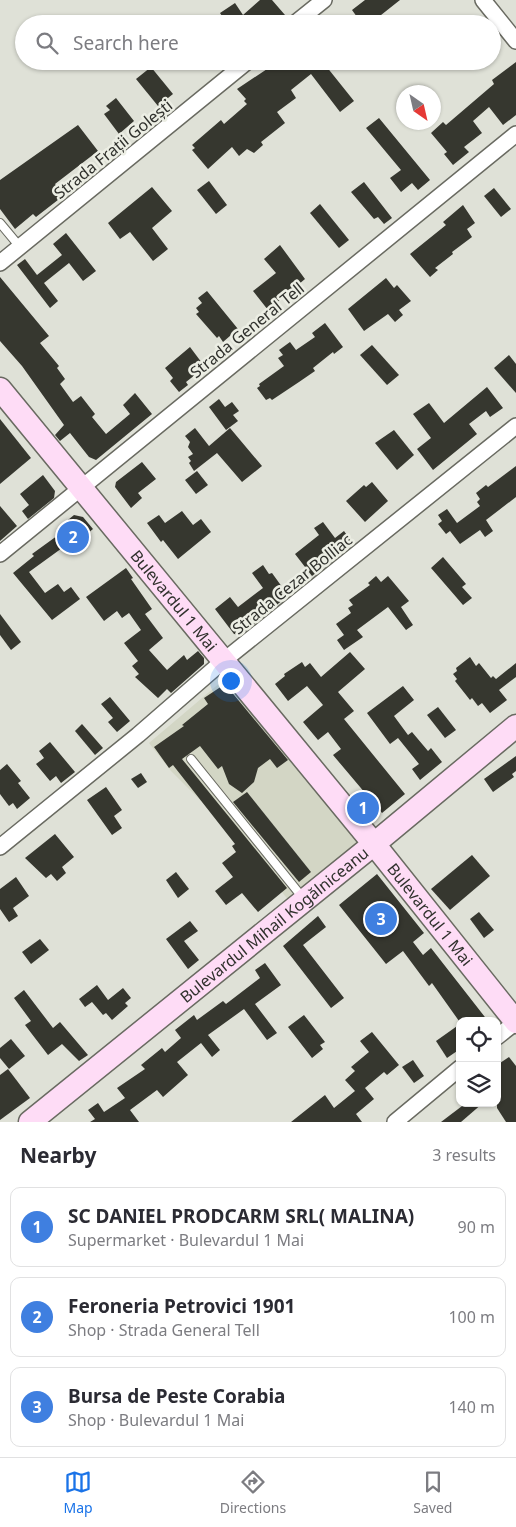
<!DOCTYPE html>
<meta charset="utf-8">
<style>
:root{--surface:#fff;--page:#f7f7f7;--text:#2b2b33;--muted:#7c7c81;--line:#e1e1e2;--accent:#1a73e8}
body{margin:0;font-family:"Noto Sans",sans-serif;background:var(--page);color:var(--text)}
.controls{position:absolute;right:15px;bottom:15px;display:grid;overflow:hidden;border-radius:10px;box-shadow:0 1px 4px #0004}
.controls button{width:45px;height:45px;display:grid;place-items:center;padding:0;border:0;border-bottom:1px solid var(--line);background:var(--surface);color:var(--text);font:25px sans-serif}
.compass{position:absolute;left:396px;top:85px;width:45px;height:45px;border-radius:50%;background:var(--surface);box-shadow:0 1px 4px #0004;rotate:146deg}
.you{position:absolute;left:230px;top:680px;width:18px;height:18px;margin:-12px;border:4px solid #fff;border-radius:50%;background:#1a73e8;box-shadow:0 0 0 8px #1a73e833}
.badge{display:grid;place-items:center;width:32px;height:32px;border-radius:50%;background:var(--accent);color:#fff;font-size:16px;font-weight:700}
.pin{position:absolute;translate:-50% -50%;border:2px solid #fff;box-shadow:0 1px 5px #0006}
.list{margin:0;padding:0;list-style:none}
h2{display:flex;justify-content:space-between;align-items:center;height:65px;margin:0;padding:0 20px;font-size:21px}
h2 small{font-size:16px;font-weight:400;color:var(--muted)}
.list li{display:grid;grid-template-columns:32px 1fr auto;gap:15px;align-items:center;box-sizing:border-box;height:80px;margin:0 10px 10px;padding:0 10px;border:1px solid var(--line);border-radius:10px}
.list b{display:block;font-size:19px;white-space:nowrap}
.list p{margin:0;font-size:16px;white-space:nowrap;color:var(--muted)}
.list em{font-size:16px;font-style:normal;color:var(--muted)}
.icon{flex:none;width:28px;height:28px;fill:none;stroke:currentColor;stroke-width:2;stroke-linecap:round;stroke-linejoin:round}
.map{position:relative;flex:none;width:516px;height:1122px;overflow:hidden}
.search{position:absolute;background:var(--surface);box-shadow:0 1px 4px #0004;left:15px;right:15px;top:15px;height:55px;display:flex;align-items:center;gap:12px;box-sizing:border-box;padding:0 18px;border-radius:28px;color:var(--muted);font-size:19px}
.sheet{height:335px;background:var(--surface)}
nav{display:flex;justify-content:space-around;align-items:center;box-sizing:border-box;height:70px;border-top:1px solid var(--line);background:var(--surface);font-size:14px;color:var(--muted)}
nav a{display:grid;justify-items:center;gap:2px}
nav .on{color:var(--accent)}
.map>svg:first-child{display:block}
.built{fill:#d3d6c5}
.building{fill:#36372f}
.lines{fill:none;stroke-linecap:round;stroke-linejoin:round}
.lane-casing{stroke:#696a61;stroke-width:10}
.street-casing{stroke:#696a61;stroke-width:18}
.secondary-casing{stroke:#696a61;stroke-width:25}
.lane{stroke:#fff;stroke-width:8}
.street{stroke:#fff;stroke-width:15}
.secondary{stroke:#fedcf6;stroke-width:22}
.labels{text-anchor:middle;stroke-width:5;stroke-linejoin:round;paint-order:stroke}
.street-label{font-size:16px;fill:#30312d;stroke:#eceee4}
</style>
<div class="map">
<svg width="516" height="1122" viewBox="0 0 516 1122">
<rect width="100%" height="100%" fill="#dfe1d7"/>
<polygon class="built" points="228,676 374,844 290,902 237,837 171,771 149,743"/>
<g class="building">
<polygon points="260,0 272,0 285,15 275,24 227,24 220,13 235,3 243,15"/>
<polygon points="365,0 400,0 376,19 379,24 362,24 352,10"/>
<polygon points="279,61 322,61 354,101 340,112 311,74 291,90 296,98 277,112 285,123 261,142 263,145 254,153 247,149 239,156 232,147 208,169 192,150 195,148 192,145 221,120 224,124 247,104 244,101 246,99 237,89"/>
<polygon points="516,62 516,115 503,125 489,107 473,121 482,133 464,147 469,152 453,165 444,154 447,152 431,133 443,122 446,125 494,84 492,80"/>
<polygon points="151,67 173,94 158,106 136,79"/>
<polygon points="116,98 134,121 119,134 104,114 110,110 106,106"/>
<polygon points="379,118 430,180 418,190 412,183 401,192 390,178 401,170 366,128"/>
<polygon points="78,125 98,151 55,184 63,196 36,217 33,214 15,229 0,209 0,180"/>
<polygon points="209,181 227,205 216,214 197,190"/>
<polygon points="364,182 392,218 384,224 378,217 374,219 351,192"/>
<polygon points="152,187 172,211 152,228 168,249 153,261 130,232 120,239 108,223"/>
<polygon points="494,188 511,209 501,217 484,196"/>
<polygon points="320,204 349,240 339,248 310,213"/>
<polygon points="463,205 475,223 467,229 472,237 452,252 453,254 435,268 438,270 430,277 410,254 446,225 443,222"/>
<polygon points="66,233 96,271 83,281 69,263 44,283 58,301 50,308 17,265 25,259 37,275 62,255 53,244"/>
<polygon points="280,245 305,279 268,310 253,291 276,273 264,259"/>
<polygon points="0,277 49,336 40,343 59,366 57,368 65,379 60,384 73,402 81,396 95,414 92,417 106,434 130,414 123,405 135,393 152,414 96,460 89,457 70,433 60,441 55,435 64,425 22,366 0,341"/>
<polygon points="386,278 394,288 397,285 411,301 399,310 403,315 395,322 388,314 364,331 348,309"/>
<polygon points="207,291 238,329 223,342 219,336 217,338 196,314 199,312 196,308 202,303 198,298"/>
<polygon points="325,323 343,347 334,354 333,352 313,368 315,371 299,382 272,400 270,398 266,400 257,388 260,386 259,384 284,366 278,358 283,355 279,350 290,342 296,350 315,337 312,333"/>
<polygon points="372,345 399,375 387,385 360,355"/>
<polygon points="190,347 205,367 186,382 188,385 179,392 170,381 173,378 165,368"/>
<polygon points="509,355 516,364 516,393 494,368"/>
<polygon points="487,387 503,408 490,417 486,411 469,424 477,434 433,470 417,449 431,438 413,414 429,403 444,423"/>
<polygon points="219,399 225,407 232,402 239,411 233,415 238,421 226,430 209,407"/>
<polygon points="0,419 31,458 0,484"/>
<polygon points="195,428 209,446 230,428 262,466 242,482 217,453 194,471 189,463 191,461 188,457 193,454 188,447 190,442 185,436"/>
<polygon points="394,430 414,455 397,470 375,443"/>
<polygon points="142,462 156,479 138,493 142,498 131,508 115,487 116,482"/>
<polygon points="516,466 516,497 486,520 493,531 485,537 480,530 460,544 450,531 446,534 438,524 442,521 438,515 447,509 457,523 480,506 477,502 480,499 476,493 486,485 488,487"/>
<polygon points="197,471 208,485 196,494 185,480"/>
<polygon points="43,475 55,491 54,498 28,519 22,511 29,505 20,494"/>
<polygon points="372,482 388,501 365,522 346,501 364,485 366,487"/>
<polygon points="0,506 17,526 0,541"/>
<polygon points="182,511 193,525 201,519 211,532 178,559 163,540 161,542 147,523 159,515 165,523"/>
<polygon points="74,515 83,517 93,529 72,546 69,543 29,572 45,593 58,584 64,592 71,587 80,599 52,620 13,573 34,556 32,554 61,533 57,529"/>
<polygon points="323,522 335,538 344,531 353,544 312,576 295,554 319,535 314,528"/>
<polygon points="443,557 466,584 462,587 472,598 463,605 431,568"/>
<polygon points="263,565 269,574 272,573 285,591 281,593 285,598 241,635 234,634 215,609 230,597 238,607 263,588 252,573"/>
<polygon points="126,568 133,578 131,579 152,609 145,614 163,638 149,650 167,670 184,655 187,660 198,651 204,658 204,664 171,693 167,689 158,698 135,677 139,674 132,666 138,661 124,643 141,630 129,613 122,618 117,611 104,621 86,597"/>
<polygon points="376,576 381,582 388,576 409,601 401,607 413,625 406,630 388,607 357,630 363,637 344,650 337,640 344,635 336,624 351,613 348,608 353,605 349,600 370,585 368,583"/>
<polygon points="0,614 21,642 11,650 0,635"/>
<polygon points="350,652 365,669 338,692 354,711 344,719 405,794 382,813 333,755 341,749 328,732 318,740 303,722 323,705 307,686 288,701 275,684 285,676 284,674 302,662 305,667 310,663 321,677"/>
<polygon points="470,657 476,666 479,663 491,678 493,676 496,679 516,663 516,677 499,690 507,700 490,713 482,703 478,706 472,698 470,700 455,681 457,679 453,674 457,671 456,668"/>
<polygon points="225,684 288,760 277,768 270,759 258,768 254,782 242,793 229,784 222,766 218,769 200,746 182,759 287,888 258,912 242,893 226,905 215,891 233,877 222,863 236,852 232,846 235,844 173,765 169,768 154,747 184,726 182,725 208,704 204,698"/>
<polygon points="403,686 414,700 394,716 408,735 412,732 428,751 431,748 442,762 420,780 412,769 419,764 398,738 390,744 367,713"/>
<polygon points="110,697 130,721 117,732 108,722 113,718 101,704"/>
<polygon points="438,707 456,730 445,738 427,715"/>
<polygon points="82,724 103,748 95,755 75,731"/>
<polygon points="50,742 75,772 61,783 56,776 50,781 36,764 44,758 39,751"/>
<polygon points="516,756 516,771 512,774 514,777 493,792 484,779"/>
<polygon points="7,764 21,781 18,783 30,798 17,809 13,803 9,806 0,794 0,770"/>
<polygon points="141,773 147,782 138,788 131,779"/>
<polygon points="106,787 122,810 114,816 122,828 112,835 87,800"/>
<polygon points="247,792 311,872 299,882 233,802"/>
<polygon points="55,834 74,857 62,867 66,873 57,881 51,874 46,878 25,858"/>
<polygon points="472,855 490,876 450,910 431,889"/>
<polygon points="176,872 189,889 178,898 166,880"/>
<polygon points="377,874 424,933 413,942 423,955 431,948 488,1021 459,1021 432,983 429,986 403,951 386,964 339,905"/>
<polygon points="16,877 29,896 13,908 18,916 9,922 0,909 0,889"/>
<polygon points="479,912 494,930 484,938 470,919"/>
<polygon points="318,916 326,927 303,945 344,998 331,1008 283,946"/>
<polygon points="190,921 198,931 184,941 199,960 188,969 166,939"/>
<polygon points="40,939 49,950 31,964 22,952"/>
<polygon points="265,963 281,985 255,1004 277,1033 267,1040 244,1009 208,1035 220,1050 212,1057 201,1043 177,1062 188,1075 163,1097 157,1090 130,1110 139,1122 90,1122 95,1119 88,1110 98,1103 104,1112 125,1098 117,1088 145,1069 141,1065 162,1048 165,1052 181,1038 175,1030 194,1015 197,1020 223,1001 226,1004 260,978 255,970"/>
<polygon points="97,985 108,1000 123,988 131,998 125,1003 128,1006 112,1020 106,1013 103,1015 92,1002 85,1007 79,999"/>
<polygon points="24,990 53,1028 60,1022 88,1055 79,1061 62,1044 48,1055 25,1025 31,1021 14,998"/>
<polygon points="304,1015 325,1042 320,1045 323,1049 312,1058 288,1027"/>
<polygon points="460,1024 460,1049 447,1058 436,1041"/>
<polygon points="372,1032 399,1065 387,1075 384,1072 365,1088 374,1099 356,1114 362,1122 291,1122 325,1095 334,1108 355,1091 345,1080 355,1071 351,1067 369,1052 360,1041"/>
<polygon points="11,1039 25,1056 9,1069 0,1058 0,1048"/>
<polygon points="509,1057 516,1066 516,1122 506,1122 497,1108 497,1065"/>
<polygon points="413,1060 424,1076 414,1083 402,1067"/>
<polygon points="8,1069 30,1098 0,1120 0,1075"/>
<polygon points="466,1103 483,1103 461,1122 441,1122"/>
</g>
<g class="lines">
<defs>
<g id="lane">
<polyline points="0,223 20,247"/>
<polyline points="191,759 303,898"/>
</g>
<g id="street">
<polyline points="483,0 516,41"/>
<polyline points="294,24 324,0"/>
<polyline points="0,263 248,61"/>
<polyline points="0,554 516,134"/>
<polyline points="0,847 138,735 222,662 516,426"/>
<polyline points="497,1037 516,1022"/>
<polyline points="395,1122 460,1068"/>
</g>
<g id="secondary">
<path id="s1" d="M 0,389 L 374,844 L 516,1022"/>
<path id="s2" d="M 30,1122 L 374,844 L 516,726"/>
</g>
</defs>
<use href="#lane" class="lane-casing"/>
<use href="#street" class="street-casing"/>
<use href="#secondary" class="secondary-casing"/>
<use href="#lane" class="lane"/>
<use href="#street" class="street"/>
<use href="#secondary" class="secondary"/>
</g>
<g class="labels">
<g class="street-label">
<text transform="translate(113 149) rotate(-39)" y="6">Strada Frații Golești</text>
<text transform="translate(247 330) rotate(-39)" y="6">Strada General Tell</text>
<text transform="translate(292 584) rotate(-39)" y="6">Strada Cezar Bolliac</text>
<text dy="6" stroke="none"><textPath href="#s1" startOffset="274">Bulevardul 1 Mai</textPath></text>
<text dy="6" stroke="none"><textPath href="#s1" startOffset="679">Bulevardul 1 Mai</textPath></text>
<text dy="6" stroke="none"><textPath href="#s2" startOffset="314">Bulevardul Mihail Kogălniceanu</textPath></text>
</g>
</g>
</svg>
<div class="controls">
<button><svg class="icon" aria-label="locate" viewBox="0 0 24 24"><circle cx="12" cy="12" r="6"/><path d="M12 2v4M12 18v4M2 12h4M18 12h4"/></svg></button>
<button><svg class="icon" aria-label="layers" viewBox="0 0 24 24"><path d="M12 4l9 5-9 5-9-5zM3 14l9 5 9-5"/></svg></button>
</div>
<svg class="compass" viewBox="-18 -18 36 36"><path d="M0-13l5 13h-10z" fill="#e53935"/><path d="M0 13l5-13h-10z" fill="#7c7c81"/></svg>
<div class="you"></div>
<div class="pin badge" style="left:363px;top:808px;background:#3f7fe0">1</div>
<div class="pin badge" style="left:73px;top:537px;background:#3f7fe0">2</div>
<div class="pin badge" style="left:381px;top:919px;background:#3f7fe0">3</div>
<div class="search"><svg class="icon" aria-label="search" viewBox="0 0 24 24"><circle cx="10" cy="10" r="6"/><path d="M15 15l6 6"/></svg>Search here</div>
</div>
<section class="sheet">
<h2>Nearby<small>3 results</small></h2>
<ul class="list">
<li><span class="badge" style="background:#3f7fe0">1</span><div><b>SC DANIEL PRODCARM SRL( MALINA)</b><p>Supermarket · Bulevardul 1 Mai</p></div><em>90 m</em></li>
<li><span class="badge" style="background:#3f7fe0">2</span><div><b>Feroneria Petrovici 1901</b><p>Shop · Strada General Tell</p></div><em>100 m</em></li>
<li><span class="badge" style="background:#3f7fe0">3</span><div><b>Bursa de Peste Corabia</b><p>Shop · Bulevardul 1 Mai</p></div><em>140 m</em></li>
</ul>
</section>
<nav>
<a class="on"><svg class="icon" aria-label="map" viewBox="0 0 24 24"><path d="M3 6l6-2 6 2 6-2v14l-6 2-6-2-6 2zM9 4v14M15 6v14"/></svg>Map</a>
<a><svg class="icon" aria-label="directions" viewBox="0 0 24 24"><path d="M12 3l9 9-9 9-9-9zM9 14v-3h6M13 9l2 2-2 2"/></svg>Directions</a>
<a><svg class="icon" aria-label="saved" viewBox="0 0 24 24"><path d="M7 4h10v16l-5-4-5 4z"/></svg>Saved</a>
</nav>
